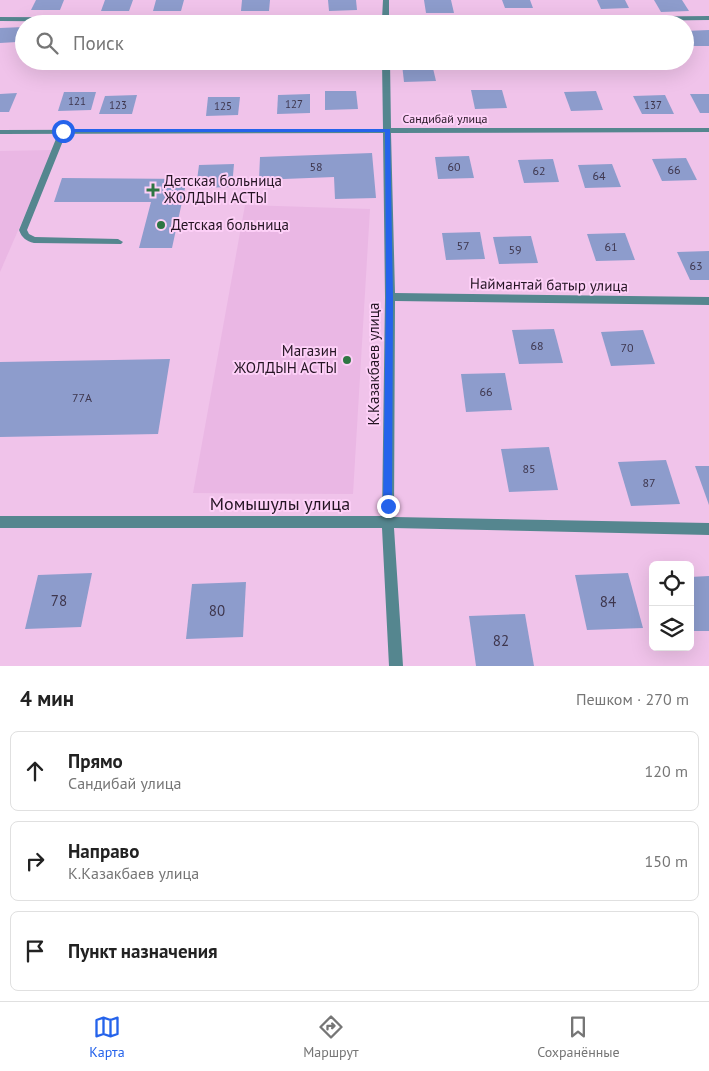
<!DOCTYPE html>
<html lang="ru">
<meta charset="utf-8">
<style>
:root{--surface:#fff;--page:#f6f6f6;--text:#222;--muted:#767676;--line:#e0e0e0;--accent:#2563eb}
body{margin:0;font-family:"PT Sans",sans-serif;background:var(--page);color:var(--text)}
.controls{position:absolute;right:15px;bottom:15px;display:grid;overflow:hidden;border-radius:8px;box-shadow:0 5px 20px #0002}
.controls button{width:45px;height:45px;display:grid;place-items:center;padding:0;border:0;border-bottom:1px solid var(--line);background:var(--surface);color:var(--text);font:25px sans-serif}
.stop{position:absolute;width:15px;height:15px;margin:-11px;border:4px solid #2563eb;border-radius:50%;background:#fff}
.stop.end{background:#2563eb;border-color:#fff;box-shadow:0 1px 5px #0008}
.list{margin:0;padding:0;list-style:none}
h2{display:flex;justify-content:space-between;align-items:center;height:65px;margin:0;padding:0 20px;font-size:21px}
h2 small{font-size:16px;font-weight:400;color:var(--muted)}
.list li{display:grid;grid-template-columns:32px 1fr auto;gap:15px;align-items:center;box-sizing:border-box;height:80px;margin:0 10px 10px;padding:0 10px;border:1px solid var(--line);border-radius:8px}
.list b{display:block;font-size:19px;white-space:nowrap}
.list p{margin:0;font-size:16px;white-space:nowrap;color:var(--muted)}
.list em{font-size:16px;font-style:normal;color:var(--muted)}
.icon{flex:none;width:28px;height:28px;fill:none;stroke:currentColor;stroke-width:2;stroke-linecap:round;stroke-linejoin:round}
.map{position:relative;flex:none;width:709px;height:666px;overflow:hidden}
.search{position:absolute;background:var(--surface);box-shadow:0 5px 20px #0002;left:15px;right:15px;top:15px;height:55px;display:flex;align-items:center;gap:12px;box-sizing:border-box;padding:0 18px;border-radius:28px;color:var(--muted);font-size:19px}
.sheet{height:335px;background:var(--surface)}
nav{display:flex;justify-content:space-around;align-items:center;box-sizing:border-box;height:70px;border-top:1px solid var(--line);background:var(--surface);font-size:14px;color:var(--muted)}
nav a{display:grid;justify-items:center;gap:2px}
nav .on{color:var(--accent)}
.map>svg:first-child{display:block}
.built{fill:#eab7e4}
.building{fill:#8d9ccc}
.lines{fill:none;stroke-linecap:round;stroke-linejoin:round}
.lane{fill:#55868f;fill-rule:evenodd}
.street{fill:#55868f;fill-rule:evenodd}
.route{fill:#2563eb}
.poi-dot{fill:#2e7643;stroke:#fdd0f7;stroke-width:2}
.labels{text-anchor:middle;stroke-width:4;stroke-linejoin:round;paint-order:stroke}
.far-number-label{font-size:11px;fill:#3e364d}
.far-street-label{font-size:12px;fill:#241423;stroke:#fdd0f7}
.number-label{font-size:12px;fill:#3e364d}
.poi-label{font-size:15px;fill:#241423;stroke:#fdd0f7;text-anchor:start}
.street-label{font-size:15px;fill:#241423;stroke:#fdd0f7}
.near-number-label{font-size:15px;fill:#3e364d}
.near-street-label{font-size:18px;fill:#241423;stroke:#fdd0f7}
</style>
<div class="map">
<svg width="709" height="666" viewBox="0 0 709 666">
<rect width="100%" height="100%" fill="#f0c3ea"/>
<g class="built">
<polygon points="53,150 0,272 0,151"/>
<polygon points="245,205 370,209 353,494 193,493"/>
</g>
<g class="building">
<polygon points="36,0 64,0 60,10 31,10"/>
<polygon points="105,0 133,0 129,11 101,11"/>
<polygon points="156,0 184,0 181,11 153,11"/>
<polygon points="242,0 270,0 269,11 241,11"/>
<polygon points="328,0 356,0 357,10 329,11"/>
<polygon points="424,0 451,0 454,13 426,13"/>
<polygon points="502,0 530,0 533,8 505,8"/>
<polygon points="597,0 625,0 629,8 601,9"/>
<polygon points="654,0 682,0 689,11 661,12"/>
<polygon points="24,27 17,42 0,43 0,28"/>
<polygon points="709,30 709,46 692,46 685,34 685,31"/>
<polygon points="402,64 432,64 436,81 404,82"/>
<polygon points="471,90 502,90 507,108 475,109"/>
<polygon points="325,91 356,91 358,109 325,110"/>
<polygon points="596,91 603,110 571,111 564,92"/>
<polygon points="64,92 96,92 91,110 58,111"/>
<polygon points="17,93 9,112 0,112 0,94"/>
<polygon points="310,94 310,113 277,114 278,95"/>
<polygon points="690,94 709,94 709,113 700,113"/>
<polygon points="137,95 132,114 99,114 105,96"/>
<polygon points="665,95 674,114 642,114 633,96"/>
<polygon points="208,97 240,97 238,115 206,116"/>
<polygon points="372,153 376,198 335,199 334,177 259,180 260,157"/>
<polygon points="469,156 474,178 438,179 435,157"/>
<polygon points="686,158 697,180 662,181 652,159"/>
<polygon points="553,159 559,182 524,183 518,160"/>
<polygon points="234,164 232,187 196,188 199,165"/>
<polygon points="612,164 621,187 585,188 578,165"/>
<polygon points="62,178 187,179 172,248 139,248 151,202 54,202"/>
<polygon points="480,232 485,259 446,260 442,233"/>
<polygon points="625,233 635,260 596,261 587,234"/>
<polygon points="531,236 538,263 499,264 493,237"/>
<polygon points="709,251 709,280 690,280 677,252"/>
<polygon points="554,329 563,363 519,364 512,330"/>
<polygon points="643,330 655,364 611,366 601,332"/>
<polygon points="170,359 158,434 0,437 0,362"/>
<polygon points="505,373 512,410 466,412 461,374"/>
<polygon points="549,447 558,490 509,492 501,449"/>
<polygon points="666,460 680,504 631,506 618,462"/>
<polygon points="695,466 709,466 709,505"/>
<polygon points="92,573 81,627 25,629 38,575"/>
<polygon points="628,573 643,628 587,630 575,575"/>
<polygon points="709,576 709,631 694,631 690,619 690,577"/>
<polygon points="246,582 243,637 186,639 192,584"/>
<polygon points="525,614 534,666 476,666 469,616"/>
</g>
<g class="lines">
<path class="lane" d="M 60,129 L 66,129 L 67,131 L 27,230 L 29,234 L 35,237 L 118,239 L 123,242 L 121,244 L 34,243 C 26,241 22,238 19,230 Z"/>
<g class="street">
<polygon points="383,0 389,0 389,19 709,16 709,20 388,24 0,21 0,17 382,19"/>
<polygon points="382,61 390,61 391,128 709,128 709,132 391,133 395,293 709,297 709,305 395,301 394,517 709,523 709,535 394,528 403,666 389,666 382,528 0,528 0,516 382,516 385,297 383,133 0,134 0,130 383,129"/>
</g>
</g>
<polygon class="route" points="63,129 390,129 393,297 392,509 385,509 383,506 386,297 385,132 61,132 61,130"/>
<g class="poi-dot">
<path d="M150.5 182.5h5v5h5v5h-5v5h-5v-5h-5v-5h5z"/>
<circle cx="161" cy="225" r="5"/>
<circle cx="347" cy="360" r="5"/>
</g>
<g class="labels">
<g class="far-number-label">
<text x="77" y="105">121</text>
<text x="294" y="108">127</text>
<text x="118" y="109">123</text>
<text x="653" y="109">137</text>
<text x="223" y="110">125</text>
</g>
<g class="far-street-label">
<text x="445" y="123">Сандибай улица</text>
</g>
<g class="number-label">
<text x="316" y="171">58</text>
<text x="454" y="171">60</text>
<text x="674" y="174">66</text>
<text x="539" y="175">62</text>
<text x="599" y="180">64</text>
<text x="463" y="250">57</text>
<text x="611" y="251">61</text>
<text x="515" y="254">59</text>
<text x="696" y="270">63</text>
<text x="537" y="350">68</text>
<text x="627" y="352">70</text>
<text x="486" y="396">66</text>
<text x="82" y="402">77А</text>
<text x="529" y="473">85</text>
<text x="649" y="487">87</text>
</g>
<g class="poi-label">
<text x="164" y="186">Детская больница<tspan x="164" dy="17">ЖОЛДЫН АСТЫ</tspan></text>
<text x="171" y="230">Детская больница</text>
<text x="337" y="356" text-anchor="end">Магазин<tspan x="337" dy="17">ЖОЛДЫН АСТЫ</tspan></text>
</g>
<g class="street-label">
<text transform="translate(549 285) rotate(1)" y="5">Наймантай батыр улица</text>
<text transform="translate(374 364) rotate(-90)" y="5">К.Казакбаев улица</text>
</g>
<g class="near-number-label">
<text x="59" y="606">78</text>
<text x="608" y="607">84</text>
<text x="217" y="616">80</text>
<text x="501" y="646">82</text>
</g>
<g class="near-street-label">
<text x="280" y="510">Момышулы улица</text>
</g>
</g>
</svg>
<div class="controls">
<button><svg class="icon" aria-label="locate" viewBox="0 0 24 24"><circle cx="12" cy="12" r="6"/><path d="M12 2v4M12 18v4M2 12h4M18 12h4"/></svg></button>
<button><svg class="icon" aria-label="layers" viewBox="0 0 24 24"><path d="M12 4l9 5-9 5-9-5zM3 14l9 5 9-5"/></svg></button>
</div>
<div class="stop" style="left:63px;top:131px"></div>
<div class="stop end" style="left:388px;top:506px"></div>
<div class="search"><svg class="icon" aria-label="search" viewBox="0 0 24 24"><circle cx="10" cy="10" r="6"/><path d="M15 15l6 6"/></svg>Поиск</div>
</div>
<section class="sheet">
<h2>4 мин<small>Пешком · 270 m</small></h2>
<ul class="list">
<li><svg class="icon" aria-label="ahead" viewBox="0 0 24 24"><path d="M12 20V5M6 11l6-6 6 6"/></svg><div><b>Прямо</b><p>Сандибай улица</p></div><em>120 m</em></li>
<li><svg class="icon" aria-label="right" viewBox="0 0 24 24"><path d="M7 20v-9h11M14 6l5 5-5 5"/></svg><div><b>Направо</b><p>К.Казакбаев улица</p></div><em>150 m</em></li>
<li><svg class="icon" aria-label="arrive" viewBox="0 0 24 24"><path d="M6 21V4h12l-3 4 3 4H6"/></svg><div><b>Пункт назначения</b></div></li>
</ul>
</section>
<nav>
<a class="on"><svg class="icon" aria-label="map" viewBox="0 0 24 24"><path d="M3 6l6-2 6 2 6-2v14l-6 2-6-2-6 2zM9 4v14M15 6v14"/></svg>Карта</a>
<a><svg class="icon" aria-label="directions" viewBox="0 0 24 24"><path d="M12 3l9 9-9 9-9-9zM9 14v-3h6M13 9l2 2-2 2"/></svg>Маршрут</a>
<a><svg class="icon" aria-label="saved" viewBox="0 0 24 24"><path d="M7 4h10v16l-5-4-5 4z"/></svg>Сохранённые</a>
</nav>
